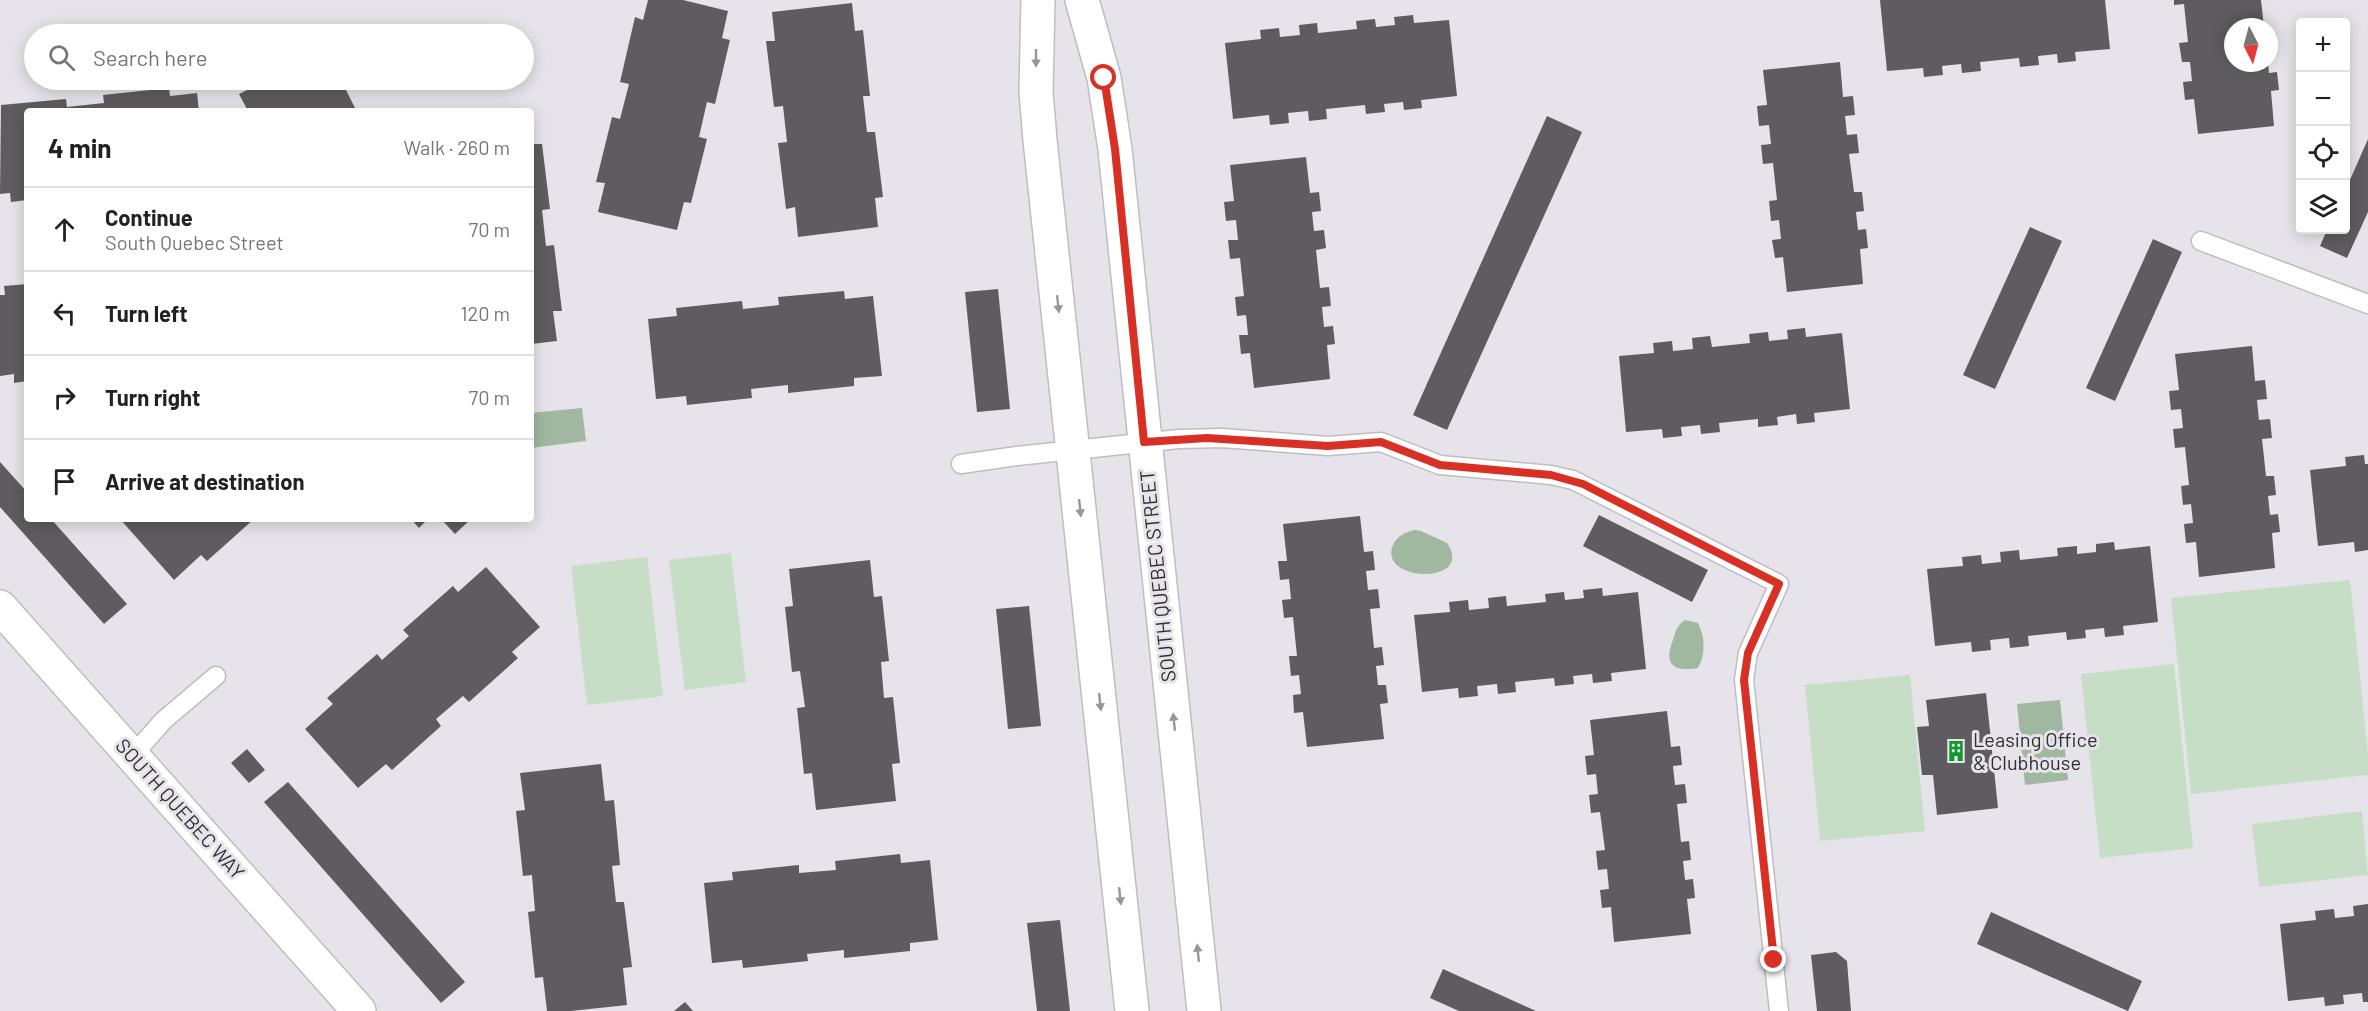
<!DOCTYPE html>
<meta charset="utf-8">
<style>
:root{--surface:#fff;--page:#f2f2f2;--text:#222;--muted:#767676;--line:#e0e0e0}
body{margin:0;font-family:Barlow,sans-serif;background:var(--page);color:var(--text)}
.controls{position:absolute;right:18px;top:18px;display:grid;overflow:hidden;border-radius:6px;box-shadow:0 3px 15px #0003}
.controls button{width:54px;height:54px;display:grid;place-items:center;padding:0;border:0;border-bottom:2px solid var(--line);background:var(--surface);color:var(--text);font:30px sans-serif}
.compass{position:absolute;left:2224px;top:18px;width:54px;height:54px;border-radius:50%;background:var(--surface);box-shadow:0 3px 15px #0003;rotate:174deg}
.stop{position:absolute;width:18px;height:18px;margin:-14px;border:4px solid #d93025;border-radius:50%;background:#fff}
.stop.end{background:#d93025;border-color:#fff;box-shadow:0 2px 6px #0008}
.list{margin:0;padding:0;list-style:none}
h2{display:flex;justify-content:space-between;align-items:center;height:78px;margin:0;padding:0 24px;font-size:26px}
h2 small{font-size:20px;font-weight:400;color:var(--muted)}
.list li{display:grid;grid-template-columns:39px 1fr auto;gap:18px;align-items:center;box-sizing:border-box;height:84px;padding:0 24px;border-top:2px solid var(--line)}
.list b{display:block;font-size:22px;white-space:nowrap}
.list p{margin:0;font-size:20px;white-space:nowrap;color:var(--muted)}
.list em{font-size:20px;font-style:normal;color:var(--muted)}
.icon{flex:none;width:33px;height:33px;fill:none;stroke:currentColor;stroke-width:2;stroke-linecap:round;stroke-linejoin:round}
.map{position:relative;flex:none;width:2368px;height:1011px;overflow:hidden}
.search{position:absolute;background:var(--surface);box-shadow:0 3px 15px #0003;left:24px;top:24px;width:510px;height:66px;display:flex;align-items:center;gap:15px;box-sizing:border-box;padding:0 21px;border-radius:33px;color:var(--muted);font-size:22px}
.panel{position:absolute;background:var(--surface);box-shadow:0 3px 15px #0003;left:24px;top:108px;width:510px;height:414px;border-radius:6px}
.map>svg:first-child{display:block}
.green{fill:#c6dec6}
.water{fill:#a0b89f}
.building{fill:#5e5c61}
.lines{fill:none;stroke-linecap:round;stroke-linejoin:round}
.service-casing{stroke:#bfbdc3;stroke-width:21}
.tertiary-casing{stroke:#bfbdc3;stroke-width:36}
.secondary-casing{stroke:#bfbdc3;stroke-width:36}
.service{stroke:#fff;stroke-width:18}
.tertiary{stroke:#fff;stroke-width:33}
.secondary{stroke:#fff;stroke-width:33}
.oneway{fill:#979698}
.route{stroke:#d93025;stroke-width:8}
.labels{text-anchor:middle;stroke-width:6;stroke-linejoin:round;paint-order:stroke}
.street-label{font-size:20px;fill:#2f2e30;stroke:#e6e4ea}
.poi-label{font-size:20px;fill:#2f2e30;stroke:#e6e4ea;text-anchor:start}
</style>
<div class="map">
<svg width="2368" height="1011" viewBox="0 0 2368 1011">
<rect width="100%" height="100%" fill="#e6e4ea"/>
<g class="green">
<polygon points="731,553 746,682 685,690 669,560"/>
<polygon points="647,557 663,696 587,705 571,566"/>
<polygon points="2350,580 2368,754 2368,775 2191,794 2171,598"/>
<polygon points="2174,664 2193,848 2100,858 2081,674"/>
<polygon points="1910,675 1925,831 1820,841 1805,685"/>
<polygon points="2362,811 2368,875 2259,887 2252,824"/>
</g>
<g class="water">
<polygon points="582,408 586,441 531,448 531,413"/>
<path d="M 1415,530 L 1421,531 L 1447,543 C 1476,585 1377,583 1393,545 C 1397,536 1405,532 1415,530 Z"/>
<path d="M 1685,620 L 1698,623 C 1705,636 1706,655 1698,668 C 1674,672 1663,665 1673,640 C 1675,632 1678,624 1685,620 Z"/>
<polygon points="2060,700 2068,780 2025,785 2017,704"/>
</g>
<g class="building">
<polygon points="648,0 683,0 728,11 722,38 730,40 715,104 707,102 699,137 707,139 691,203 684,202 677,230 598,212 605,183 596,182 612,117 620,119 629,84 620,82 635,17 643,20"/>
<polygon points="1880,0 2105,0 2110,49 2075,52 2076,61 2058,63 2057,54 2038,56 2039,65 2020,67 2019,58 1980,62 1981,71 1962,73 1961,64 1942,66 1943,75 1924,77 1923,68 1887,71"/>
<polygon points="2174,0 2261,0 2264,27 2233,27 2233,63 2268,63 2269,73 2277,72 2279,90 2271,91 2274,126 2198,134 2194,99 2185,100 2183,82 2192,81 2190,62 2182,62 2179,43 2188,42 2184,4 2174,5"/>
<polygon points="852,3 855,31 863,30 870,96 863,96 867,132 875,132 883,197 875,198 878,227 798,237 795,207 786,209 778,143 787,142 783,106 774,107 766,41 775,41 772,12"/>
<polygon points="1413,15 1414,23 1449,20 1457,96 1421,100 1422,108 1404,110 1403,102 1384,104 1385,112 1366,114 1365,105 1326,109 1327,119 1309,121 1308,111 1288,113 1289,123 1270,125 1269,115 1233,119 1225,43 1261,39 1260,30 1279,28 1280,37 1300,35 1299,25 1317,23 1318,33 1357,29 1356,21 1375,19 1376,27 1395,25 1394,17"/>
<polygon points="2273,33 2275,53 2269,53 2269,34"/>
<polygon points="1840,62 1843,97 1853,96 1855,115 1845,116 1847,135 1857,134 1859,153 1849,154 1854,192 1862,192 1864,211 1856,212 1858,230 1866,229 1868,248 1860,249 1863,284 1787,292 1783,257 1775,258 1772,240 1781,239 1779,220 1771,221 1769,201 1777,200 1773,163 1763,164 1761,145 1771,144 1769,125 1759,126 1757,106 1767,105 1763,70"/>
<polygon points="242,80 341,80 356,110 248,111 239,94 247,90"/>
<polygon points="169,88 170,96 197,93 199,111 27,111 27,200 11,202 10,193 0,194 1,105 66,99 67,107 104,103 103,95"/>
<polygon points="1547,116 1582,132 1447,430 1413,415"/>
<polygon points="533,132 534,144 542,144 550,209 542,210 546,246 554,245 562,311 553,311 557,341 531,344"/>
<polygon points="2368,139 2368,212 2347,258 2320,246 2327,230 2346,230 2346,189"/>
<polygon points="1306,157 1310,193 1319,192 1321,211 1312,212 1314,231 1324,230 1326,248 1316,250 1320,288 1329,287 1331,306 1322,307 1324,327 1333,326 1335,344 1327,345 1330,379 1254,388 1250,353 1241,354 1239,335 1248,335 1246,315 1237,316 1235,297 1244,296 1240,258 1230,259 1228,240 1238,240 1236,220 1226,221 1224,202 1234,201 1230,165"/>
<polygon points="2030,227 2062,241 1995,389 1963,375"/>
<polygon points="2153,239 2182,252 2115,401 2086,388"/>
<polygon points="27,284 27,381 14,383 14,374 0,376 0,295 5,295 4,286"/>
<polygon points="998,289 1010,409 977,412 965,292"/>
<polygon points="844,291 845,299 873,296 882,376 854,378 854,386 788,393 788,385 751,389 752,398 687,405 686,396 656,399 648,319 677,316 676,308 742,301 743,309 779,305 778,297"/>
<polygon points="1805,328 1806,337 1842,333 1850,409 1814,413 1815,422 1797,424 1796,414 1777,417 1778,425 1758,427 1758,419 1719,423 1720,432 1701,434 1700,425 1681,427 1682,436 1663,438 1662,429 1626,432 1619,356 1654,353 1653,343 1672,341 1673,351 1693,349 1692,338 1710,336 1712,347 1750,343 1749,334 1768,332 1769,341 1788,339 1787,330"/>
<polygon points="2252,346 2255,381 2265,380 2267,399 2257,400 2259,420 2270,419 2272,438 2262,439 2266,476 2274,476 2276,495 2268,496 2270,515 2278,514 2280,532 2272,533 2275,568 2199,577 2196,542 2186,543 2184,524 2193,523 2191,504 2183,505 2181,486 2189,485 2185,447 2175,448 2173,429 2183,428 2181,409 2171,410 2169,391 2179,390 2175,354"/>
<polygon points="2364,455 2365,464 2368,464 2368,550 2355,552 2354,542 2318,546 2310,470 2346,466 2345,457"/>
<polygon points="0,462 27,492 27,519 51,519 127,604 104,624 0,507"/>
<polygon points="1599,515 1708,570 1692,602 1583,546"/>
<polygon points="1360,516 1364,552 1373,551 1375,570 1366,571 1368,590 1378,589 1380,608 1370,609 1374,648 1382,647 1384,665 1376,666 1378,685 1386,685 1388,703 1380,704 1384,739 1307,747 1303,712 1294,713 1293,695 1301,694 1299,675 1291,676 1289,656 1297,656 1293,617 1284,618 1282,600 1291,599 1289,579 1280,580 1278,561 1287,561 1283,524"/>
<polygon points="120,519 254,519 207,561 201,555 174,580"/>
<polygon points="411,519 428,519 419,528"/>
<polygon points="441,519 471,519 455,534"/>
<polygon points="2114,542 2115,550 2150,546 2158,622 2123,626 2124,635 2105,637 2104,628 2085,630 2086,638 2067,640 2066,632 2028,636 2029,646 2010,648 2009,638 1990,640 1991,650 1972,652 1971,642 1935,646 1927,569 1963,566 1962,557 1981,555 1982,564 2001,562 2000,552 2019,550 2020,560 2058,556 2057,548 2077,546 2077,554 2096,552 2096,544"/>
<polygon points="870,560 874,597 882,596 889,661 881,662 884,698 893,697 900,763 892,764 896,801 816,810 812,773 804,774 797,708 805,707 800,671 792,672 785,607 793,606 789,569"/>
<polygon points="486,567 540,627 512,652 518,658 469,702 463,696 436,719 441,726 392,770 386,764 358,788 305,729 333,704 327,698 377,654 382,660 409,636 403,630 453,586 458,592"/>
<polygon points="1602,588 1603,596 1638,592 1646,669 1611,673 1612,681 1593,683 1592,674 1573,676 1574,684 1555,686 1554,678 1515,682 1516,692 1498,694 1497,684 1477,686 1478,696 1459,698 1458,688 1422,692 1414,615 1450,612 1449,602 1468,600 1469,610 1489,608 1488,598 1506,596 1507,606 1546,602 1545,594 1564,592 1565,600 1584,598 1583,590"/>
<polygon points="1029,606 1041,726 1008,729 996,609"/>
<polygon points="1986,693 1998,808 1937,815 1933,775 1922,775 1917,727 1929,726 1926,700"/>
<polygon points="1667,711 1671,747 1680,746 1682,765 1673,766 1675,785 1685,784 1687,803 1677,804 1681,842 1689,841 1691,860 1683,861 1685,880 1693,879 1695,898 1687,899 1691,934 1614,942 1611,907 1602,908 1600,890 1609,889 1607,869 1598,870 1596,851 1605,850 1600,812 1591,813 1589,795 1598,794 1596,774 1587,775 1585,756 1594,755 1590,720"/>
<polygon points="247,749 265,770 249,783 231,763"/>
<polygon points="601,764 605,801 614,800 620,865 612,866 616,902 624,902 632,967 623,968 627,1005 571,1011 547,1011 543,977 535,978 528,912 535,911 532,875 523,876 516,811 525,810 520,773"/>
<polygon points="288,782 465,982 441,1003 264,802"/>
<polygon points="900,854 901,863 930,860 938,940 910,943 910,951 844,958 844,950 807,954 808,961 743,968 742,960 712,963 704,883 733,880 732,872 799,865 799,873 836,870 835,861"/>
<polygon points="2368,904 2368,1002 2363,1002 2362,993 2343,995 2344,1004 2325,1006 2324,997 2288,1001 2280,924 2316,920 2315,911 2334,909 2335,918 2354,916 2353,906"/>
<polygon points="1991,912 2142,981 2128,1011 1977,944"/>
<polygon points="1060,920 1070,1011 1037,1011 1027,923"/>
<polygon points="1836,952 1847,961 1851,1011 1817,1011 1811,955"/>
<polygon points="1443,969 1536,1011 1459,1011 1430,998"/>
<polygon points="685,1002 693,1011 674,1011"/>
</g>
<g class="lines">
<defs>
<g id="service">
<polyline points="2201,241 2368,304"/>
<polyline points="961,464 1017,456 1179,439 1222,438 1328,446 1381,442 1440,465 1551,475 1573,480 1779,584 1748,653 1744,680 1779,1011"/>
<polyline points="133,755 164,720 216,676"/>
</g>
<polyline id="tertiary" points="0,607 359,1011"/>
<g id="secondary">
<polyline points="1038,0 1036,92 1040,140 1132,1011"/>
<polyline points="1082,0 1104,78 1115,149 1204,1011"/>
</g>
</defs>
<use href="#service" class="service-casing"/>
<use href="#tertiary" class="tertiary-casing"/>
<use href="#secondary" class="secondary-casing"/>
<use href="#service" class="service"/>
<use href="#tertiary" class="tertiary"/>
<use href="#secondary" class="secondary"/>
</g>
<defs><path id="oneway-solid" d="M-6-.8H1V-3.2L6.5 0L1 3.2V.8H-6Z" transform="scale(1.5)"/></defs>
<g class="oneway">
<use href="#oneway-solid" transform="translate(1036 58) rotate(90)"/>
<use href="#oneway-solid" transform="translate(1058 304) rotate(84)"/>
<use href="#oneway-solid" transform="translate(1080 508) rotate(84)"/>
<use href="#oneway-solid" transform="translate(1100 702) rotate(84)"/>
<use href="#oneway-solid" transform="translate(1174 722) rotate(-96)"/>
<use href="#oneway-solid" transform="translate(1120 896) rotate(84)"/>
<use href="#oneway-solid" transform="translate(1198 953) rotate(-96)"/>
</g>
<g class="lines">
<polyline class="route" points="1104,78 1115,149 1144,442 1207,438 1328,446 1381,442 1440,465 1551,475 1583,484 1779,584 1748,653 1744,680 1774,960"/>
</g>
<defs>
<symbol id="building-bare" viewBox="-9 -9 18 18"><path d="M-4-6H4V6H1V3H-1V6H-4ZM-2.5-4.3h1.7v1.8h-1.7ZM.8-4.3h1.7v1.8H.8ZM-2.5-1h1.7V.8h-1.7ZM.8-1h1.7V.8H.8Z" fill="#11962a" stroke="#e6e4ea" stroke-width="2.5" paint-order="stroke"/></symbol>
</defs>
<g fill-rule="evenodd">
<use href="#building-bare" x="1941" y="736" width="30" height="30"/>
</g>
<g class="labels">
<g class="street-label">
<text transform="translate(1158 576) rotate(-96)" y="7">SOUTH QUEBEC STREET</text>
<text transform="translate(180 809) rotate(48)" y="7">SOUTH QUEBEC WAY</text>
</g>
<g class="poi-label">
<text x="1973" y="747">Leasing Office<tspan x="1973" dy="23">&amp; Clubhouse</tspan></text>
</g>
</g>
</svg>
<div class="controls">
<button>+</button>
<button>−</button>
<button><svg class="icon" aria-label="locate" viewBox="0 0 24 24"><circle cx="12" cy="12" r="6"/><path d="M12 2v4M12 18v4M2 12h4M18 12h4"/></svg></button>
<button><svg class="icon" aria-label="layers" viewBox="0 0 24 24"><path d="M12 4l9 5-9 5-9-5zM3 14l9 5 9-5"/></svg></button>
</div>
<svg class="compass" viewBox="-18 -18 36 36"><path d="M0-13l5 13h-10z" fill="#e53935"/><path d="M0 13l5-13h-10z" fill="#767676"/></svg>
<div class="stop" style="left:1104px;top:78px"></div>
<div class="stop end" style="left:1774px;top:960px"></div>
<div class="search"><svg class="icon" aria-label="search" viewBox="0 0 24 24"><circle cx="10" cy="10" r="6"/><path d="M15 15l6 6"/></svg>Search here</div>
<section class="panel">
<h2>4 min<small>Walk · 260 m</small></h2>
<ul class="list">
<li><svg class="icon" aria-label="ahead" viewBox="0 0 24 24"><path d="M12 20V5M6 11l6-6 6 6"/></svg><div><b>Continue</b><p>South Quebec Street</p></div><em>70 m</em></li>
<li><svg class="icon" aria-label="left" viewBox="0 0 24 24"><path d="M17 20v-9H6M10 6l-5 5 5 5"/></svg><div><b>Turn left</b></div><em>120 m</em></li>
<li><svg class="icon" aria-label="right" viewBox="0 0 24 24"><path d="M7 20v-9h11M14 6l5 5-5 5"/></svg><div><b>Turn right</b></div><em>70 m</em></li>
<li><svg class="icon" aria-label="arrive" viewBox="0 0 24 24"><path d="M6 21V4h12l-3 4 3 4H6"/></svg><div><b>Arrive at destination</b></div></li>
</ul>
</section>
</div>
